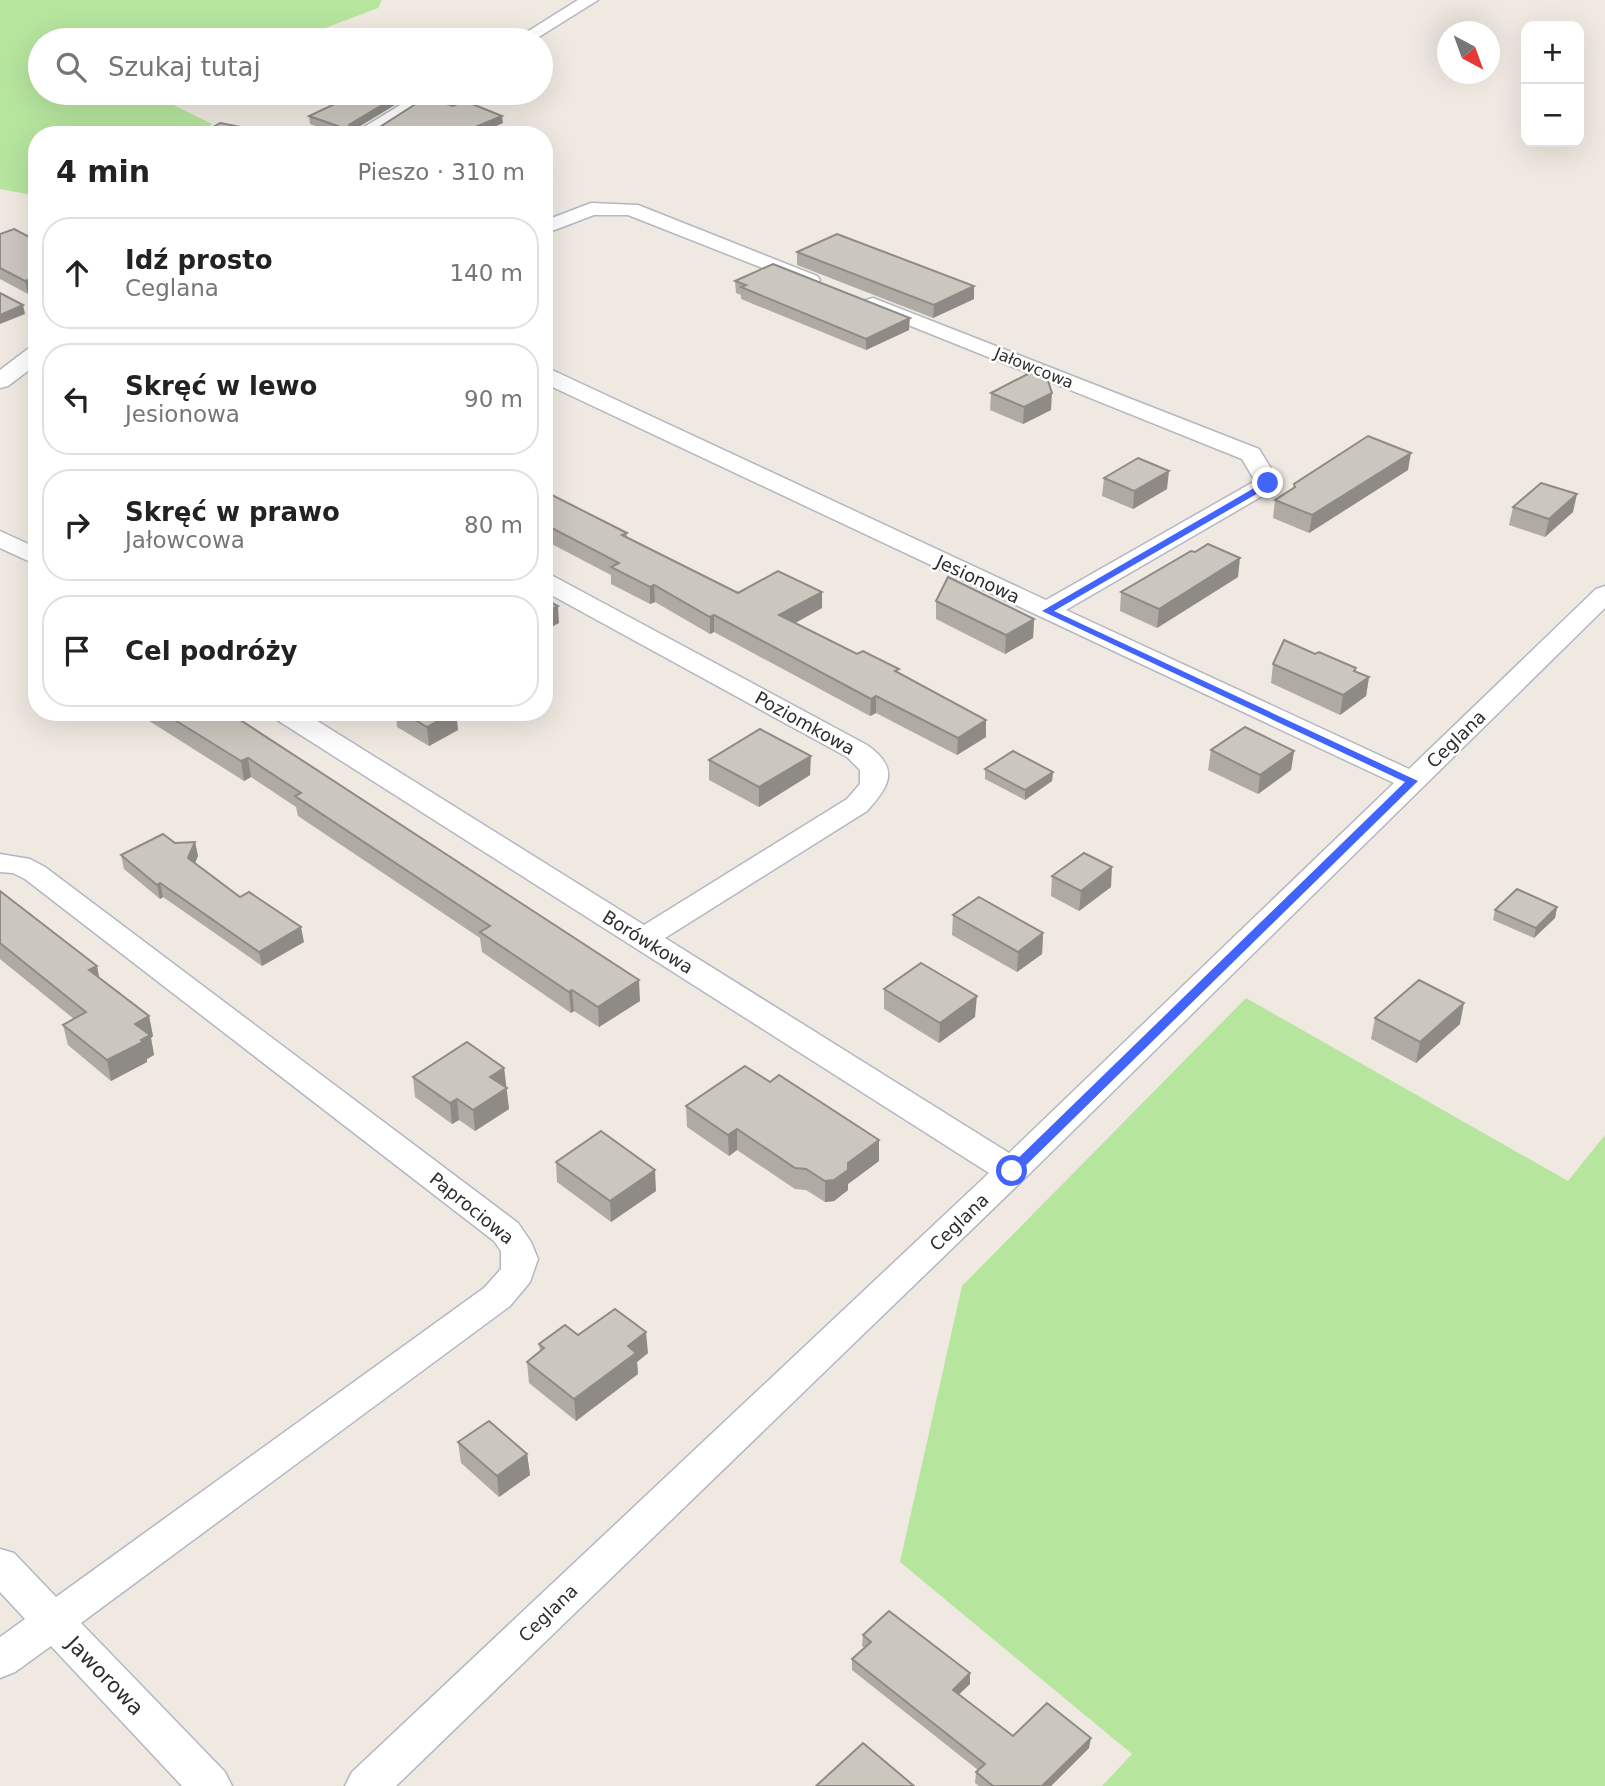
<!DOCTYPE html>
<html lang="pl">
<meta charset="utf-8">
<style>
body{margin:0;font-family:"DejaVu Sans",sans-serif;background:#f2f2f2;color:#222}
.controls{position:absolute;right:21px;top:21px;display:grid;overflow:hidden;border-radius:14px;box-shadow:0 7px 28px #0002}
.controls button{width:63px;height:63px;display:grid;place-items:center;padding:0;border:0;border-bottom:2px solid #e0e0e0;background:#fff;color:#222;font:35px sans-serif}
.compass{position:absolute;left:1437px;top:21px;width:63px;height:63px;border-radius:50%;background:#fff;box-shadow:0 7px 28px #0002;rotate:139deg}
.stop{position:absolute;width:21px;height:21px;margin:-16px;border:5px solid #4264fb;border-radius:50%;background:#fff}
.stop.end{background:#4264fb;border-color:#fff;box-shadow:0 2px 7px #0008}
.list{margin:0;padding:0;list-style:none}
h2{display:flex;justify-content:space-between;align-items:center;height:91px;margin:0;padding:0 28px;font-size:30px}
h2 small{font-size:23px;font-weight:400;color:#767676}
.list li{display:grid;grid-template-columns:46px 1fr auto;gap:21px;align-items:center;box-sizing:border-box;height:112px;margin:0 14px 14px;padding:0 14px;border:2px solid #e0e0e0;border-radius:28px}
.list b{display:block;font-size:26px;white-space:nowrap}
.list p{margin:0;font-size:23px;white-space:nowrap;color:#767676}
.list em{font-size:23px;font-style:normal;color:#767676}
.icon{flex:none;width:38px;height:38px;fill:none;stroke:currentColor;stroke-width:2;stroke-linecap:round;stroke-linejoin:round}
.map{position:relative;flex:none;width:1605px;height:1786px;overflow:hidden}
.search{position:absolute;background:#fff;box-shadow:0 7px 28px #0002;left:28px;top:28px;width:525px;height:77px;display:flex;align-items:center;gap:18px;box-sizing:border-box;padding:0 24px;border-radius:38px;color:#767676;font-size:26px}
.panel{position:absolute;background:#fff;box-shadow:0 7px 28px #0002;left:28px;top:126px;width:525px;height:595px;border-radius:28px}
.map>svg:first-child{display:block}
.green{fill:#b6e59e}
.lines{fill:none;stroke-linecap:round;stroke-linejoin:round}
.minor-casing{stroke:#b4b7c1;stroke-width:3}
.minor{fill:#fff;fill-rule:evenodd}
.wall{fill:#afaba4}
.shaded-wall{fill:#8e8b86}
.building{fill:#cbc7bf;stroke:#8e8b86;stroke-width:2}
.route{fill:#4264fb}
.labels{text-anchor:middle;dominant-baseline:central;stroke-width:5;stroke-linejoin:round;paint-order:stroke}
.far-street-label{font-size:16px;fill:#2e2e2e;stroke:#fff}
.street-label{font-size:18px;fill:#2e2e2e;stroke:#fff}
.near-street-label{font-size:21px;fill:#2e2e2e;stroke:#fff}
</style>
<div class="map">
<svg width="1605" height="1786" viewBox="0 0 1605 1786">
<rect width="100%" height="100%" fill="#efe9e1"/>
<g class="green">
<polygon points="0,0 382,0 378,8 325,28 281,40 40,40 40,93 149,93 212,124 194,135 37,135 37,196 0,189"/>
<polygon points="1246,998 1568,1181 1605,1135 1605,1786 1102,1786 1132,1754 900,1562 962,1286"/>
</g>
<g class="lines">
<g class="minor-casing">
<g id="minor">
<polygon points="578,0 598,0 534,40 514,40"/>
<polygon points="420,93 441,93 374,135 351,135"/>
<polygon points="591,203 638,205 817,276 820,280 817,284 803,284 628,215 594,215 544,234 544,221"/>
<path d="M873 298 1259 449 1280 483 1276 488 1066 610 1409 769 1596 589 1605 586V608L1024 1179 396 1786H345L352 1772 989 1173 274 718 271 712H303L644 925 847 799 860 784V770L847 757 544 591V574L553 576 867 745C901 769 889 786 867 811L665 938 1009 1153 1394 783 544 383V368L552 370 1046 600 1255 481 1242 459 866 308 863 304 866 300Z"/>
<polygon points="37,347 37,364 8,386 0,388 0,370 29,348"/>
<polygon points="0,531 37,548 37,565 0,548"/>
<polygon points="0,854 30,859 45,867 518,1223 531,1242 538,1259 530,1282 510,1306 81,1623 225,1772 232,1786 182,1786 51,1646 15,1672 0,1678 0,1637 25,1619 0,1592 0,1549 14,1553 56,1597 484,1288 501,1269 501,1251 494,1241 25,879 13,873 0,872"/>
</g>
</g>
<use href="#minor" class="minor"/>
</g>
<g class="wall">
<polygon points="403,100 355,129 375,130 503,123 475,135 342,135 310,124 309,116"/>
<polygon points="0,234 37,241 28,294 0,279"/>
<polygon points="797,252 974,299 933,318 797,265"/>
<polygon points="735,281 909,330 866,350 741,299 741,295 736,293"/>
<polygon points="991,393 1051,410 1023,424 990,410"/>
<polygon points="1408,470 1309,533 1273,518 1275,500 1293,489 1294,484"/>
<polygon points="1104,478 1167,489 1133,509 1102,496"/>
<polygon points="544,491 627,533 627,538 738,593 822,592 822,608 795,623 857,654 899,673 986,737 957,755 876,713 870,716 714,632 710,634 655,602 650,604 611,584 611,575 544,540"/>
<polygon points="1513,507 1573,512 1545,537 1509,525"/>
<polygon points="1238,577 1157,628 1120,611 1121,592"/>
<polygon points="936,601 1034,619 1033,638 1005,654 936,619"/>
<polygon points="1315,654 1356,668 1355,671 1369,677 1366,696 1340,715 1271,683 1273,664"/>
<polygon points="135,712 228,712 640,1001 599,1027 574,1011 571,1013 482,952 480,938 298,816 296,807 251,777 244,781"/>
<polygon points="396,712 456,712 458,730 429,746 397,727"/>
<polygon points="1211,750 1294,751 1291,770 1258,794 1208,770"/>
<polygon points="709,760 810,775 759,807 709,780"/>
<polygon points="985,769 1053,772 1052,781 1025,800 985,779"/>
<polygon points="195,842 198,856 195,863 240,897 304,942 262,966 163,897 160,899 124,869 121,855 175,843"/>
<polygon points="1052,876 1111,887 1079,911 1051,896"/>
<polygon points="0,891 99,978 149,1016 153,1036 151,1038 154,1055 147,1059 147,1062 111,1081 68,1045 63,1025 74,1019 0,959"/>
<polygon points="1557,907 1555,918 1534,938 1493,920 1495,910"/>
<polygon points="953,915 1043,933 1042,954 1017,972 952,935"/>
<polygon points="884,989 975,1017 939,1043 884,1009"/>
<polygon points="1375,1018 1460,1024 1416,1063 1371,1039"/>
<polygon points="504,1068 509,1109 475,1131 459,1120 452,1124 415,1097 413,1077"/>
<polygon points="770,1082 879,1140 879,1161 848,1184 848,1190 834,1201 825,1202 806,1190 795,1189 737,1150 729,1156 687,1127 686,1106"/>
<polygon points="556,1162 656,1191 611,1222 557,1182"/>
<polygon points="578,1335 648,1353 637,1362 638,1374 576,1421 529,1383 527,1362 540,1351 539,1344"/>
<polygon points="458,1442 527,1454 530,1475 499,1497 461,1463"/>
<polygon points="863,1635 970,1673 970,1684 959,1694 1013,1736 1089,1748 1051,1786 979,1786 975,1783 976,1772 978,1770 852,1670 852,1659 865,1648 862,1646"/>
</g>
<g class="shaded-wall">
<polygon points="402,93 403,100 352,131 348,130 349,125"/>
<polygon points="502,116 503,123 475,135 456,135"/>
<polygon points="37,277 37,290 28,294 25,281"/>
<polygon points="974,286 974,299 933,318 934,305"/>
<polygon points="23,305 25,314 0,324 0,315"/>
<polygon points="910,318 909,330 866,350 866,339"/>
<polygon points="1052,393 1051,410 1023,424 1024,407"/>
<polygon points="1411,453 1408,470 1309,533 1312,515"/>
<polygon points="1169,471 1167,489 1133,509 1134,491"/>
<polygon points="1577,494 1573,512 1545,537 1549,519"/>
<polygon points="1240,558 1238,577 1157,628 1159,609"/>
<polygon points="654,585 655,602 650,604 650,587"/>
<polygon points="822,592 822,608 779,632 779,615"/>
<polygon points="558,606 559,623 544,631 544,613"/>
<polygon points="714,615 714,632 710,634 710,617"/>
<polygon points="1034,619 1033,638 1005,654 1006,635"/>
<polygon points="1369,677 1366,696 1340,715 1343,695"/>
<polygon points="876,696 876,713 870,716 871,699"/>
<polygon points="453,712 456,712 458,730 429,746 427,727"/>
<polygon points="986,720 986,737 957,755 958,738"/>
<polygon points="1294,751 1291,770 1258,794 1260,775"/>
<polygon points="811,756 810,775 759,807 759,787"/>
<polygon points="248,758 251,777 244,781 241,761"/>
<polygon points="1053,772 1052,781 1025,800 1025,790"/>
<polygon points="195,842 198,856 191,872 188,858"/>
<polygon points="1112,867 1111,887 1079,911 1081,891"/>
<polygon points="160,883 163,897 160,899 157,885"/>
<polygon points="1557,907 1555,918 1534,938 1536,928"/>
<polygon points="301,927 304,942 262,966 259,952"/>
<polygon points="1043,933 1042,954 1017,972 1018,952"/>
<polygon points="97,966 101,986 89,970"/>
<polygon points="639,980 640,1001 599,1027 598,1007"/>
<polygon points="572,990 574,1011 571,1013 569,992"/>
<polygon points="977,996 975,1017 939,1043 940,1023"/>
<polygon points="1464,1003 1460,1024 1416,1063 1420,1042"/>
<polygon points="149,1016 153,1036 151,1038 154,1055 147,1059 147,1062 111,1081 107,1060 135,1024"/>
<polygon points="504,1068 509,1109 475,1131 473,1110 490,1077"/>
<polygon points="457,1099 459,1120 452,1124 450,1103"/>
<polygon points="737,1129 737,1150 729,1156 728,1135"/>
<polygon points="879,1140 879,1161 848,1184 848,1190 834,1201 825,1202 825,1181"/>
<polygon points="655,1170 656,1191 611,1222 610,1201"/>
<polygon points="646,1332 648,1353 637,1362 638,1374 576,1421 574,1399 628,1346"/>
<polygon points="527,1454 530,1475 499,1497 497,1476"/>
<polygon points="970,1673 970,1684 952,1701 953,1690"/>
<polygon points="1091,1738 1089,1748 1051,1786 1042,1786"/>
</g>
<g class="building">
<polygon points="358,93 402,93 349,125 348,129 375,130 425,98 453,106 465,101 502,116 456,135 363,135 309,116"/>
<polygon points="220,123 282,135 200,135"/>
<polygon points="14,229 37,241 37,277 25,281 0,268 0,234"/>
<polygon points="837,234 974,286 934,305 797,252"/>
<polygon points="773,264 910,318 866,339 741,287 746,285 735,281"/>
<polygon points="0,293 23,305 0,315"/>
<polygon points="1043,366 1052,393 1024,407 991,393"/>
<polygon points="1368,436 1411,453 1312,515 1275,500 1295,487 1294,484"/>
<polygon points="1138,458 1169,471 1134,491 1104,478"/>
<polygon points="1541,483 1577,494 1549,519 1513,507"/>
<polygon points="544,491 627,533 622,535 738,593 778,571 822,592 779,615 857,654 863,651 899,669 895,671 986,720 958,738 876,696 871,699 714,615 710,617 654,585 650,587 611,567 619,563 544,524"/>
<polygon points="1208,544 1240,558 1159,609 1121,592 1191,551 1195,552"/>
<polygon points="948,577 1034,619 1006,635 936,601"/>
<polygon points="544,599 558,606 544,613"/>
<polygon points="1284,640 1315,654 1319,652 1356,668 1354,671 1369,677 1343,695 1273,664"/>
<polygon points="162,712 228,712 639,980 598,1007 572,990 569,992 480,932 490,926 295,796 301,793 248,758 241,761"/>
<polygon points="402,712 453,712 427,727"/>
<polygon points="1245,727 1294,751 1260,775 1211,750"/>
<polygon points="760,729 811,756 759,787 709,760"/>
<polygon points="1013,751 1053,772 1025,790 985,769"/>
<polygon points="163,834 175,843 195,842 188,858 240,897 249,892 301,927 259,952 160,883 157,885 121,855"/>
<polygon points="1084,853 1112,867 1081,891 1052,876"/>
<polygon points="1517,889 1557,907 1536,928 1495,910"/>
<polygon points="0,891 97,966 89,970 149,1016 135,1024 150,1035 141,1040 143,1042 107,1060 63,1025 86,1012 0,943"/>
<polygon points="979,897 1043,933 1018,952 953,915"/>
<polygon points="921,963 977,996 940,1023 884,989"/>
<polygon points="1419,980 1464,1003 1420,1042 1375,1018"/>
<polygon points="467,1042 504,1068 490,1077 507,1088 473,1110 457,1099 450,1103 413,1077"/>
<polygon points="745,1066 770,1082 779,1075 879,1140 848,1163 848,1170 834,1180 825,1181 806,1169 795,1168 737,1129 728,1135 686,1106"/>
<polygon points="601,1131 655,1170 610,1201 556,1162"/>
<polygon points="615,1309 646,1332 628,1346 636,1353 574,1399 527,1362 544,1348 539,1344 565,1325 578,1335"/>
<polygon points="489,1421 527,1454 497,1476 458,1442"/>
<polygon points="889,1611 970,1673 953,1690 1013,1736 1047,1703 1091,1738 1042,1786 993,1786 976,1772 985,1764 852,1659 871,1642 863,1635"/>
<polygon points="863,1743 914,1786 816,1786"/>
</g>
<polygon class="route" points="1268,480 1273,483 1272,485 1054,611 1418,781 1017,1174 1008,1174 1008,1168 1405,782 1042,611"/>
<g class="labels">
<g class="far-street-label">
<text transform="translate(1034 368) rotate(22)">Jałowcowa</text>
</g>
<g class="street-label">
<text transform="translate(978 579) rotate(25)">Jesionowa</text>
<text transform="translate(805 723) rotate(29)">Poziomkowa</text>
<text transform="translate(1456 739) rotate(-44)">Ceglana</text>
<text transform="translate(648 942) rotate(32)">Borówkowa</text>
<text transform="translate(472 1208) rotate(39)">Paprociowa</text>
<text transform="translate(959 1222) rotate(-44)">Ceglana</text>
<text transform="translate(548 1613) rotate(-44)">Ceglana</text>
</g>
<g class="near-street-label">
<text transform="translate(105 1676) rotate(46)">Jaworowa</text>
</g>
</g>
</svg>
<div class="controls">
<button>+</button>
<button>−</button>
</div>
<svg class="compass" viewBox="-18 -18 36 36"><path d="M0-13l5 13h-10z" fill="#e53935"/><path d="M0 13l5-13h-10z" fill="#767676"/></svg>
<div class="stop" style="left:1012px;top:1171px"></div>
<div class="stop end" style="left:1268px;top:483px"></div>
<div class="search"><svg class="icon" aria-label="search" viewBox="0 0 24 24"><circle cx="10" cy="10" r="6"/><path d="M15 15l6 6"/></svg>Szukaj tutaj</div>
<section class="panel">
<h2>4 min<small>Pieszo · 310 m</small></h2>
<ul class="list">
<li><svg class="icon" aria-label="ahead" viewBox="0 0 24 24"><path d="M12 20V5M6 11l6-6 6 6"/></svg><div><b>Idź prosto</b><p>Ceglana</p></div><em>140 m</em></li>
<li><svg class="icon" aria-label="left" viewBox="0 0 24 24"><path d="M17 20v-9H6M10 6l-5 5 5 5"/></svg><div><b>Skręć w lewo</b><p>Jesionowa</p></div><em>90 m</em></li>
<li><svg class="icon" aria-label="right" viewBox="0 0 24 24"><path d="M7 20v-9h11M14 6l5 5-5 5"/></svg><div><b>Skręć w prawo</b><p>Jałowcowa</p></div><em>80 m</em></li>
<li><svg class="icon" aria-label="arrive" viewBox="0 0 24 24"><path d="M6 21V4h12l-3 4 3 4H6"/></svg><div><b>Cel podróży</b></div></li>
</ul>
</section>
</div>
